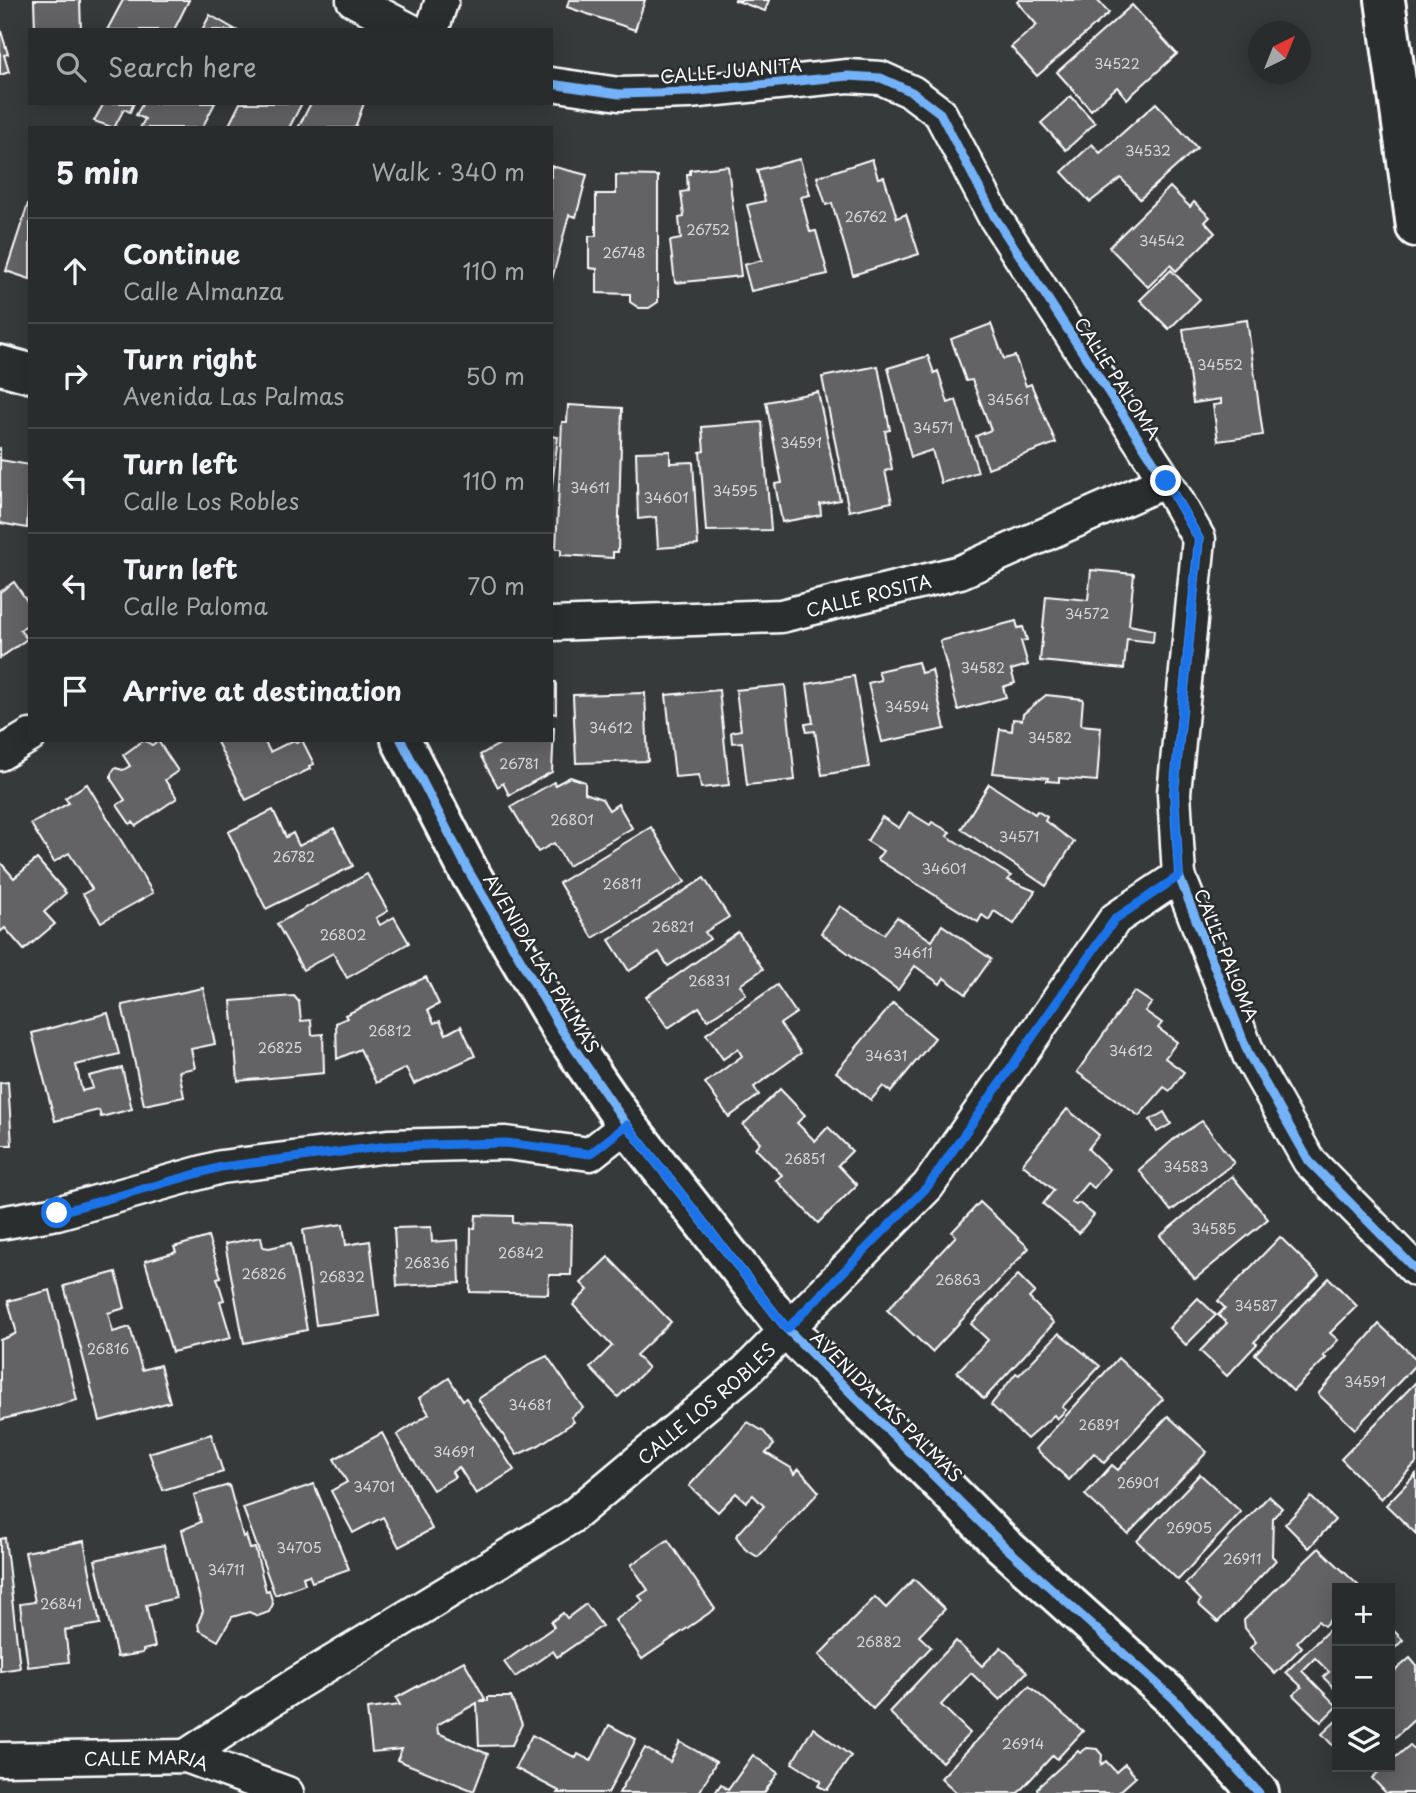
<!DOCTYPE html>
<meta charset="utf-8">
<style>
body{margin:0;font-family:"Playpen Sans",sans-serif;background:#313434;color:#f1f3f6}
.controls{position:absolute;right:21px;bottom:21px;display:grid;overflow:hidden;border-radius:0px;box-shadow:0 4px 18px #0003}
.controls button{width:63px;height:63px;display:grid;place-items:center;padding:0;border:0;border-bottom:2px solid #454848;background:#292c2c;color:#f1f3f6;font:35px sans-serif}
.compass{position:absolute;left:1248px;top:21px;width:63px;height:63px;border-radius:50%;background:#292c2c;box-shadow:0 4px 18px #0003;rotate:43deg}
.stop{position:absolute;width:21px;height:21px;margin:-16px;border:5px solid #1a73e8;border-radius:50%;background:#fff}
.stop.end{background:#1a73e8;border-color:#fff;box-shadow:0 2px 7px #0008}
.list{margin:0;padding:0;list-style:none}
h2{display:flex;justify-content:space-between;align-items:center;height:91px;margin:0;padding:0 28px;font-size:30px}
h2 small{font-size:23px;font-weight:400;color:#a5a7a9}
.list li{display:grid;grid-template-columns:46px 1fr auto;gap:21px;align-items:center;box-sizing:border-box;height:105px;padding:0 28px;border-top:2px solid #454848}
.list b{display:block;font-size:26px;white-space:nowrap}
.list p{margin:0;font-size:23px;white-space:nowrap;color:#a5a7a9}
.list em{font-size:23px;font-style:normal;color:#a5a7a9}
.icon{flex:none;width:38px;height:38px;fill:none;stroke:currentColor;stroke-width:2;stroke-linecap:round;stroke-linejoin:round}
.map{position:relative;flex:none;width:1416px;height:1793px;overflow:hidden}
.search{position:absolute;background:#292c2c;box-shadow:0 4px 18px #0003;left:28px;top:28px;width:525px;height:77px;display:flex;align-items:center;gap:18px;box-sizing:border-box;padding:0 24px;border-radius:0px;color:#a5a7a9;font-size:26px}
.panel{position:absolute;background:#292c2c;box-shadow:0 4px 18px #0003;left:28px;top:126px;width:525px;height:616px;border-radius:0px}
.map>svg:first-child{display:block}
.building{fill:#636465;stroke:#fff;stroke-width:2}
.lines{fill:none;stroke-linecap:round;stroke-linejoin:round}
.street-casing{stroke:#fff;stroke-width:37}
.secondary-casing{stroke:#fff;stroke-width:44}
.highway-casing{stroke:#fff;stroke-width:44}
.street{stroke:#2a2d2e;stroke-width:32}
.secondary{stroke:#2a2d2e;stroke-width:38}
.highway{stroke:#2a2d2e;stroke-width:38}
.cycleway-casing{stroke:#2a2d2e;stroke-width:13}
.cycleway{stroke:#73b2f8;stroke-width:9}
.route{stroke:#1a73e8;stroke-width:9}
.labels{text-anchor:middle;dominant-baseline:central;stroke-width:5;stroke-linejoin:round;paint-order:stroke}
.number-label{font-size:14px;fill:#d8d8d8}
.street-label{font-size:18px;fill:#fff;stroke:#2a2d2e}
</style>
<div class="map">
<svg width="1416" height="1793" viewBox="0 0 1416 1793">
<rect width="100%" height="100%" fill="#373a3b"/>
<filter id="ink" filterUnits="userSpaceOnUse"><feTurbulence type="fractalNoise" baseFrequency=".0143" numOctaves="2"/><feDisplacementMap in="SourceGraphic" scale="14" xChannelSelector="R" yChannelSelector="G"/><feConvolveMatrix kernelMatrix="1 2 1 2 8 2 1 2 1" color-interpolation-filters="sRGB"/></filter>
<g filter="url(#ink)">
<g class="building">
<polygon points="34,0 80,0 81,30 35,30"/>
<polygon points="123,0 189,0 174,30 107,30"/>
<polygon points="569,0 645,0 635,30 567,7"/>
<polygon points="734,0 769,0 765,11"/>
<polygon points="1019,0 1097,0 1109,13 1037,76 1011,47 1037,25 1017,2"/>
<polygon points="1132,5 1177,54 1127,99 1117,87 1091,110 1057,72"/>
<polygon points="210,15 236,30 202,30"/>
<polygon points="0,28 8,54 4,55 9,72 0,75"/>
<polygon points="1071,96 1095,123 1066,150 1041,123"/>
<polygon points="104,103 134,103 130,112 124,109 114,128 94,121"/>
<polygon points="143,103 215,103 202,128 140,128 145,119 136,115"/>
<polygon points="240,103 302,103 289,128 235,128 229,125"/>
<polygon points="311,103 364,103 355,128 298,128"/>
<polygon points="1156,103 1197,148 1140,199 1121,178 1090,202 1062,172 1092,144 1100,153"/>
<polygon points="800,159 810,195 801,197 810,232 816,231 828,274 751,291 744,265 762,260 747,205 765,201 757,170"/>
<polygon points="872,159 878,178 884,177 897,218 906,214 919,254 853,275 832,203 826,205 817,177"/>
<polygon points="551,166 587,175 576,217 569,215 551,283"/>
<polygon points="728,166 741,276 675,283 670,241 681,239 679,218 684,217 681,192 688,191 687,174 690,174 690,170"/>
<polygon points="616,175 658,176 658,302 649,308 639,308 630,302 630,294 597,293 597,269 589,268 589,236 596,236 596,194 616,194"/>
<polygon points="1170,187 1190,207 1194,202 1210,217 1205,222 1215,233 1176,271 1170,265 1148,287 1109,247"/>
<polygon points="28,204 30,205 30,279 6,271"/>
<polygon points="1171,270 1200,299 1169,329 1140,300"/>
<polygon points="1247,320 1263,435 1218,441 1213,405 1221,404 1221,399 1193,403 1183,329"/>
<polygon points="991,324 1004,359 1015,356 1026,386 1031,384 1056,443 988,468 976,436 991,430 972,380 966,381 951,339"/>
<polygon points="928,356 934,373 938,371 948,403 956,400 978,472 941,483 932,450 911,457 888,368"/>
<polygon points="878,366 890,430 885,431 892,469 885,471 892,502 849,511 822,377"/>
<polygon points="818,392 840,500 820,504 821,515 782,522 775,484 782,483 766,402"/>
<polygon points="568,405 622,408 618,552 613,552 613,558 561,555 561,549 556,549 562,422 567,422"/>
<polygon points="762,422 771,530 706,531 700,452 704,451 702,427"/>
<polygon points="551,436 558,437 551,494"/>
<polygon points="0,447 0,460 30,465 27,528 0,523"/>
<polygon points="670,451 670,463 693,462 698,545 658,548 656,517 638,519 636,452"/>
<polygon points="1091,570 1134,574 1129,625 1154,630 1153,642 1127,639 1124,669 1040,661 1046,596 1088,600"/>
<polygon points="14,582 30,605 30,623 20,630 27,639 0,658 0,592"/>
<polygon points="1016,621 1018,628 1023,627 1027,640 1021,641 1028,665 1011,670 1015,683 1003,687 1006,697 958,710 940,641"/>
<polygon points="918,662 921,673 932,670 945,729 882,742 868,683 881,680 878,671"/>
<polygon points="854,676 869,767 822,775 815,731 807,732 805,724 813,723 807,684"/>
<polygon points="551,682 556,682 556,714 551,713"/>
<polygon points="785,685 795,780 747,785 742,742 732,743 731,732 741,730 736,690"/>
<polygon points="719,690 729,785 701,788 699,775 675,777 666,695"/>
<polygon points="645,693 648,761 576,763 573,695"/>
<polygon points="1046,695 1083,699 1081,725 1101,727 1097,781 1059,778 1059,782 1047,781 1048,778 993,773 1000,729 1012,731 1013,719 1022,720 1023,714"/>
<polygon points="551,728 554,728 552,772 509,795 503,783 498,787 480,755 507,740 551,740"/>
<polygon points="144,740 152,745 158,741 178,771 165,780 177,798 136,826 133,822 130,824 117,805 125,800 111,779 111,774 115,768 123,770 130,766 123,755"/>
<polygon points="216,740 264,740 270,752 294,740 297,743 302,740 314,764 309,766 310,769 246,800"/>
<polygon points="570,777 585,782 585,793 602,799 609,810 618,804 632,828 568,866 554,843 538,852 511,807 554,782 555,785"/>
<polygon points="87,784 153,893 101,922 83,894 92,889 69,853 54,862 31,824 69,803 65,798"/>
<polygon points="989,784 1035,814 1037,811 1047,817 1045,821 1074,842 1046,886 961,829"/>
<polygon points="273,810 286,837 293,833 299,846 334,828 353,866 266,909 228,832"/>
<polygon points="909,812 930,825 932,822 950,832 947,836 1011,876 1008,880 1035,891 1014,924 994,911 989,920 982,915 978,922 877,859 883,851 867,841 882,817 899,828"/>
<polygon points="651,827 685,882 593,938 559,883"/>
<polygon points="37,859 66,893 44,912 55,924 24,950 5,928 0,932 0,862 14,878"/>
<polygon points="367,874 388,911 376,918 380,925 394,917 409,943 347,978 333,953 303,970 277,924"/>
<polygon points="704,878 729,917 705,932 710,939 668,966 659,952 629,971 609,940"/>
<polygon points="840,906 884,934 897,917 932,941 942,925 991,959 966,994 944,978 940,984 915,966 898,990 821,933"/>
<polygon points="738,932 763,969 740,985 746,994 708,1020 699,1007 668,1028 646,997"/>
<polygon points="426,977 439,1004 428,1010 434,1023 440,1021 446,1034 461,1026 475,1056 414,1084 406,1068 376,1083 360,1049 337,1059 336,1023 347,1018 345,1015"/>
<polygon points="777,985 796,1013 780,1024 801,1053 754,1087 759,1095 729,1117 705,1083 742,1056 738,1049 723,1059 706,1034"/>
<polygon points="203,988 215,1044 191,1049 195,1068 179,1071 184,1097 144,1105 122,1005"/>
<polygon points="1134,991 1152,1003 1145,1011 1162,1023 1158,1028 1177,1042 1165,1058 1184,1072 1170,1091 1164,1087 1139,1116 1077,1072"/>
<polygon points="294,996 299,1002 301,1021 311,1020 312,1035 323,1034 324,1073 238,1081 231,1001"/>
<polygon points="893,1003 935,1038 891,1092 883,1086 871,1100 836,1072"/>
<polygon points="108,1013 119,1054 76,1065 82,1091 93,1088 89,1076 122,1068 132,1109 101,1117 99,1110 55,1121 32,1033"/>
<polygon points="8,1082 12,1145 0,1145 0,1083"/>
<polygon points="780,1089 805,1115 797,1123 815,1141 828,1127 852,1151 838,1165 857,1185 818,1223 776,1180 782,1175 755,1148 760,1142 743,1125"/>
<polygon points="1067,1109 1099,1135 1088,1149 1109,1169 1094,1188 1087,1183 1071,1202 1076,1205 1079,1203 1094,1215 1079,1233 1043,1204 1054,1190 1022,1164"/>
<polygon points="1164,1112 1171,1124 1157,1132 1150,1120"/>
<polygon points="1202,1121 1234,1163 1171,1211 1139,1170 1174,1139"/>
<polygon points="1232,1176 1268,1219 1195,1279 1160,1236"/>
<polygon points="980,1202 1029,1248 932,1352 887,1310 956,1236 952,1232"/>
<polygon points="476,1215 513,1216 513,1223 572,1225 571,1275 549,1275 548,1294 470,1292 471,1228 475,1228"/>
<polygon points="343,1224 346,1245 370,1241 379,1316 316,1325 303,1230"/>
<polygon points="431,1227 432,1242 458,1240 460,1283 397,1286 394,1228"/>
<polygon points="208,1237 221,1277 217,1278 224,1300 220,1301 231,1338 172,1352 145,1261 176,1252 174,1247"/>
<polygon points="261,1237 263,1247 269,1248 291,1243 307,1330 244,1343 225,1244"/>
<polygon points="1280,1237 1319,1275 1254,1342 1257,1344 1227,1376 1200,1351 1227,1323 1218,1315 1225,1308 1218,1301"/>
<polygon points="608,1257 671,1322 636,1355 648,1368 618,1397 590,1368 612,1346 573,1305 588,1290 581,1283"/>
<polygon points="116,1272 125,1308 108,1313 113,1332 130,1327 142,1370 160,1365 170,1402 100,1421 64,1286"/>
<polygon points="1018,1275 1035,1292 1029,1298 1054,1323 984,1399 957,1372 988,1340 971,1324"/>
<polygon points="1329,1278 1357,1306 1330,1333 1338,1340 1323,1356 1326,1358 1293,1391 1255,1354"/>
<polygon points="50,1290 77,1400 0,1420 0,1340 15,1334 16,1330 8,1301"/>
<polygon points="1198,1298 1216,1315 1186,1345 1169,1328"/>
<polygon points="1379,1324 1416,1359 1416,1364 1355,1429 1318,1394"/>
<polygon points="1059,1333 1100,1366 1062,1407 1066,1410 1057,1419 1054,1415 1027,1439 991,1405 1016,1373 1019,1375"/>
<polygon points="547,1356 583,1408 571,1417 574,1422 539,1445 517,1455 478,1399 532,1363"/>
<polygon points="1118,1358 1163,1399 1104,1463 1094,1453 1069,1480 1036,1449"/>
<polygon points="449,1378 463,1400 466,1398 514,1470 476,1494 459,1467 452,1472 455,1477 433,1490 397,1435 429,1414 419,1398"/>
<polygon points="1416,1382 1416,1463 1381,1499 1341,1459"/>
<polygon points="1168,1416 1207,1452 1128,1534 1085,1495 1112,1465 1118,1470"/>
<polygon points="748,1422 764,1432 774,1445 766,1453 791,1468 794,1474 799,1469 819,1492 758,1557 745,1549 736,1536 764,1506 753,1495 746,1502 736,1493 718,1512 689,1486"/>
<polygon points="382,1433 432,1529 399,1547 383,1517 353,1533 331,1491 347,1482 334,1459"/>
<polygon points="211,1434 223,1472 163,1490 149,1453"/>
<polygon points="1200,1474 1241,1512 1178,1580 1137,1541"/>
<polygon points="1416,1474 1416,1534 1386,1505"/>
<polygon points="314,1484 349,1569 312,1582 309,1575 303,1577 305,1584 275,1595 243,1508"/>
<polygon points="229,1485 243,1537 246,1535 250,1549 255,1548 266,1591 269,1590 273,1604 269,1612 258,1616 249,1612 232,1617 218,1641 199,1630 198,1623 203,1611 182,1530 201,1522 194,1495"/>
<polygon points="1269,1496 1282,1508 1273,1518 1272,1556 1276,1560 1218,1622 1198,1604 1201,1600 1185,1584"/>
<polygon points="1311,1497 1335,1520 1309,1548 1285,1524"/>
<polygon points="5,1538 20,1668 0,1671 0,1539"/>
<polygon points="668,1540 715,1609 642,1659 615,1620 643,1601 639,1596 648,1590 631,1565"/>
<polygon points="84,1541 100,1624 65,1630 69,1662 28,1667 20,1604 35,1602 25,1552"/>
<polygon points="164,1545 176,1598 146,1605 155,1647 143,1650 143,1653 117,1657 95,1560"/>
<polygon points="1319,1548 1361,1588 1337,1588 1337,1613 1324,1626 1318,1621 1297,1642 1302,1647 1275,1674 1250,1648 1256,1642 1245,1628 1244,1620"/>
<polygon points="914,1579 945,1609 919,1636 931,1647 873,1709 819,1655 875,1597 886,1608"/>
<polygon points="586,1604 602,1626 557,1657 553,1651 515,1677 504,1662 554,1627 551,1622 563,1613 567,1618"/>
<polygon points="1337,1622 1337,1691 1323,1677 1329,1672 1315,1658 1302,1671 1337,1706 1321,1722 1293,1695 1302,1687 1286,1672"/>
<polygon points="1390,1627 1403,1640 1390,1653"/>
<polygon points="956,1641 982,1666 1001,1647 1027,1672 1000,1700 971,1673 941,1705 970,1733 942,1762 889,1712"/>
<polygon points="1410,1658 1416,1665 1416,1718 1390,1742 1390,1675"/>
<polygon points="464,1661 485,1699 480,1701 488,1701 488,1697 511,1697 522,1724 512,1745 479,1746 477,1703 437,1725 438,1733 488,1754 474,1791 397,1760 402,1749 372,1752 367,1709 400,1705 396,1698"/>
<polygon points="1029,1686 1083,1731 1057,1759 1053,1755 1018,1793 957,1793 941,1778"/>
<polygon points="1337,1720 1337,1750 1322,1734"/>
<polygon points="609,1725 636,1739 608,1793 558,1793 559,1791 515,1768 532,1735 576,1758 578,1754 591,1761"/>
<polygon points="813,1728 851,1756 827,1790 818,1786 821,1781 792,1763"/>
<polygon points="680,1742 716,1762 699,1793 619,1793 645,1748 670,1762"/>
<polygon points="1410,1745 1414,1749 1416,1747 1416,1793 1386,1793 1372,1778 1384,1767 1390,1767 1390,1762"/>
<polygon points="1087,1748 1097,1749 1102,1755 1101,1765 1106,1761 1116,1772 1125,1764 1136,1777 1118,1793 1038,1793 1037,1788 1078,1751 1080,1753"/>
<polygon points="753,1755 778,1773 764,1793 715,1793 721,1784 728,1790"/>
</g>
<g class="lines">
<g class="street-casing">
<g id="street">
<polyline points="353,0 410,30"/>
<polyline points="432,30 442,0"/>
<polyline points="551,84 619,94 689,92 848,76 881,78 912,92 940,113 994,216 1166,481 1199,539 1174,793 1179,876 1249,1055 1309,1161 1416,1270"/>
<path id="s1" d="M551 624 781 616 960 572 1166 481"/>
<polyline points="0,754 30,736"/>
<polyline points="0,1223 57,1213 221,1167 388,1146 506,1143 590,1154 627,1125"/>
<path id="s2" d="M186 1756 296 1684 570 1518 746 1371 928 1186 1115 919 1179 876"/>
<path id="s3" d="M0 1759 186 1756 287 1793"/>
</g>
</g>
<g class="secondary-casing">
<g id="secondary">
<polyline points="0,365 30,373"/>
<polyline points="401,740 468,870 561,1029 627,1125 787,1329 1003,1545 1173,1698 1259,1793"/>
</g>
</g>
<g class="highway-casing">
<polyline id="highway" points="1385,0 1416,227"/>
</g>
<use href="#street" class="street"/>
<use href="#secondary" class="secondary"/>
<use href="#highway" class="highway"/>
<g class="cycleway-casing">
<g id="cycleway">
<polyline points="551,84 619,94 689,92 848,76 881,78 912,92 940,113 994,216 1166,481 1199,539 1174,793 1179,876 1249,1055 1309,1161 1416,1270"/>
<polyline points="401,740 468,870 561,1029 627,1125 787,1329 1003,1545 1173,1698 1259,1793"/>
</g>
</g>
<use href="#cycleway" class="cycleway"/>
</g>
</g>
<g class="lines" filter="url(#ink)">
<polyline class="route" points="57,1213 221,1167 388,1146 506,1143 590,1154 627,1125 787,1329 928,1186 1115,919 1179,876 1174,793 1199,539 1166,481"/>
</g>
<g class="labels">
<g class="number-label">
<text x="1117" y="63">34522</text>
<text x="1148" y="150">34532</text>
<text x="866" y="216">26762</text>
<text x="708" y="229">26752</text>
<text x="1162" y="240">34542</text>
<text x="624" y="252">26748</text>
<text x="1220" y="364">34552</text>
<text x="1008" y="399">34561</text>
<text x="933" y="427">34571</text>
<text x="801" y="442">34591</text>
<text x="590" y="487">34611</text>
<text x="735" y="490">34595</text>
<text x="666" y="497">34601</text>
<text x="1087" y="613">34572</text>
<text x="983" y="667">34582</text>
<text x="907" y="706">34594</text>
<text x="611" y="727">34612</text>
<text x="1050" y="737">34582</text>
<text x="519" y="763">26781</text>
<text x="572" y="819">26801</text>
<text x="1019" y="836">34571</text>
<text x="294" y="856">26782</text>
<text x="944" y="868">34601</text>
<text x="622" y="883">26811</text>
<text x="673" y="926">26821</text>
<text x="343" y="934">26802</text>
<text x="913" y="952">34611</text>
<text x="709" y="980">26831</text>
<text x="390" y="1030">26812</text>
<text x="280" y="1047">26825</text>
<text x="1131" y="1050">34612</text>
<text x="886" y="1055">34631</text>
<text x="805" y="1158">26851</text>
<text x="1186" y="1166">34583</text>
<text x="1214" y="1228">34585</text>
<text x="521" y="1252">26842</text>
<text x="427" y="1262">26836</text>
<text x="264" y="1273">26826</text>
<text x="342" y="1276">26832</text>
<text x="958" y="1279">26863</text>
<text x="1256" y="1305">34587</text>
<text x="108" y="1348">26816</text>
<text x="1365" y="1381">34591</text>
<text x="530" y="1404">34681</text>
<text x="1099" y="1424">26891</text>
<text x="454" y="1451">34691</text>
<text x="1138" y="1482">26901</text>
<text x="374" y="1486">34701</text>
<text x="1189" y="1527">26905</text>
<text x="299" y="1547">34705</text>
<text x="1242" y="1558">26911</text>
<text x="226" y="1569">34711</text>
<text x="61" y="1603">26841</text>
<text x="879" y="1641">26882</text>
<text x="1023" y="1743">26914</text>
</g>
<g class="street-label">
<text transform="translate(731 70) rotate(-5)">CALLE JUANITA</text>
<text transform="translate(1118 378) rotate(57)">CALLE PALOMA</text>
<text stroke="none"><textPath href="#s1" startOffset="320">CALLE ROSITA</textPath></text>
<text transform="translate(1227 955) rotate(68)">CALLE PALOMA</text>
<text transform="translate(542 963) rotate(59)">AVENIDA LAS PALMAS</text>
<text stroke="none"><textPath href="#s2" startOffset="630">CALLE LOS ROBLES</textPath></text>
<text transform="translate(887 1406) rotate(45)">AVENIDA LAS PALMAS</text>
<text stroke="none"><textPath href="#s3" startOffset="147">CALLE MARIA</textPath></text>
</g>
</g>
</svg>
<div class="controls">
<button>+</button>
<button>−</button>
<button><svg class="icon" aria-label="layers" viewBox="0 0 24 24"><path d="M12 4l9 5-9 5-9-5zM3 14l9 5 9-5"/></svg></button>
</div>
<svg class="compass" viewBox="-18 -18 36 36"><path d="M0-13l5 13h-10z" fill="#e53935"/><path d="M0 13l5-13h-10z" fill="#a5a7a9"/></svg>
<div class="stop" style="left:57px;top:1213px"></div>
<div class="stop end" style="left:1166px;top:481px"></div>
<div class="search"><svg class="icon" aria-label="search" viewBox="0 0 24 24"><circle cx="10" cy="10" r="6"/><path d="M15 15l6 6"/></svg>Search here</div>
<section class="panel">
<h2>5 min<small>Walk · 340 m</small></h2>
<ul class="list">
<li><svg class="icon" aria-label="ahead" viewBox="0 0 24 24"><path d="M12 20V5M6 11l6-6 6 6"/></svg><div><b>Continue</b><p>Calle Almanza</p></div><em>110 m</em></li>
<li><svg class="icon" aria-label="right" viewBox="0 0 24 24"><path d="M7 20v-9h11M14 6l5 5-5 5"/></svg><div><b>Turn right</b><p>Avenida Las Palmas</p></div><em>50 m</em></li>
<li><svg class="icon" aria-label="left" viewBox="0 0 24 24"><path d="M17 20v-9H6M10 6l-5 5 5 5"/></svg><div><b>Turn left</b><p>Calle Los Robles</p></div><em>110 m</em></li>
<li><svg class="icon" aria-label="left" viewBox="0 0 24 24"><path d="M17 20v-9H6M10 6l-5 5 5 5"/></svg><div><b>Turn left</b><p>Calle Paloma</p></div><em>70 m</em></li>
<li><svg class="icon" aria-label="arrive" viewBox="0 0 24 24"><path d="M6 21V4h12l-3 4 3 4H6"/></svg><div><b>Arrive at destination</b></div></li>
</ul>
</section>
</div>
